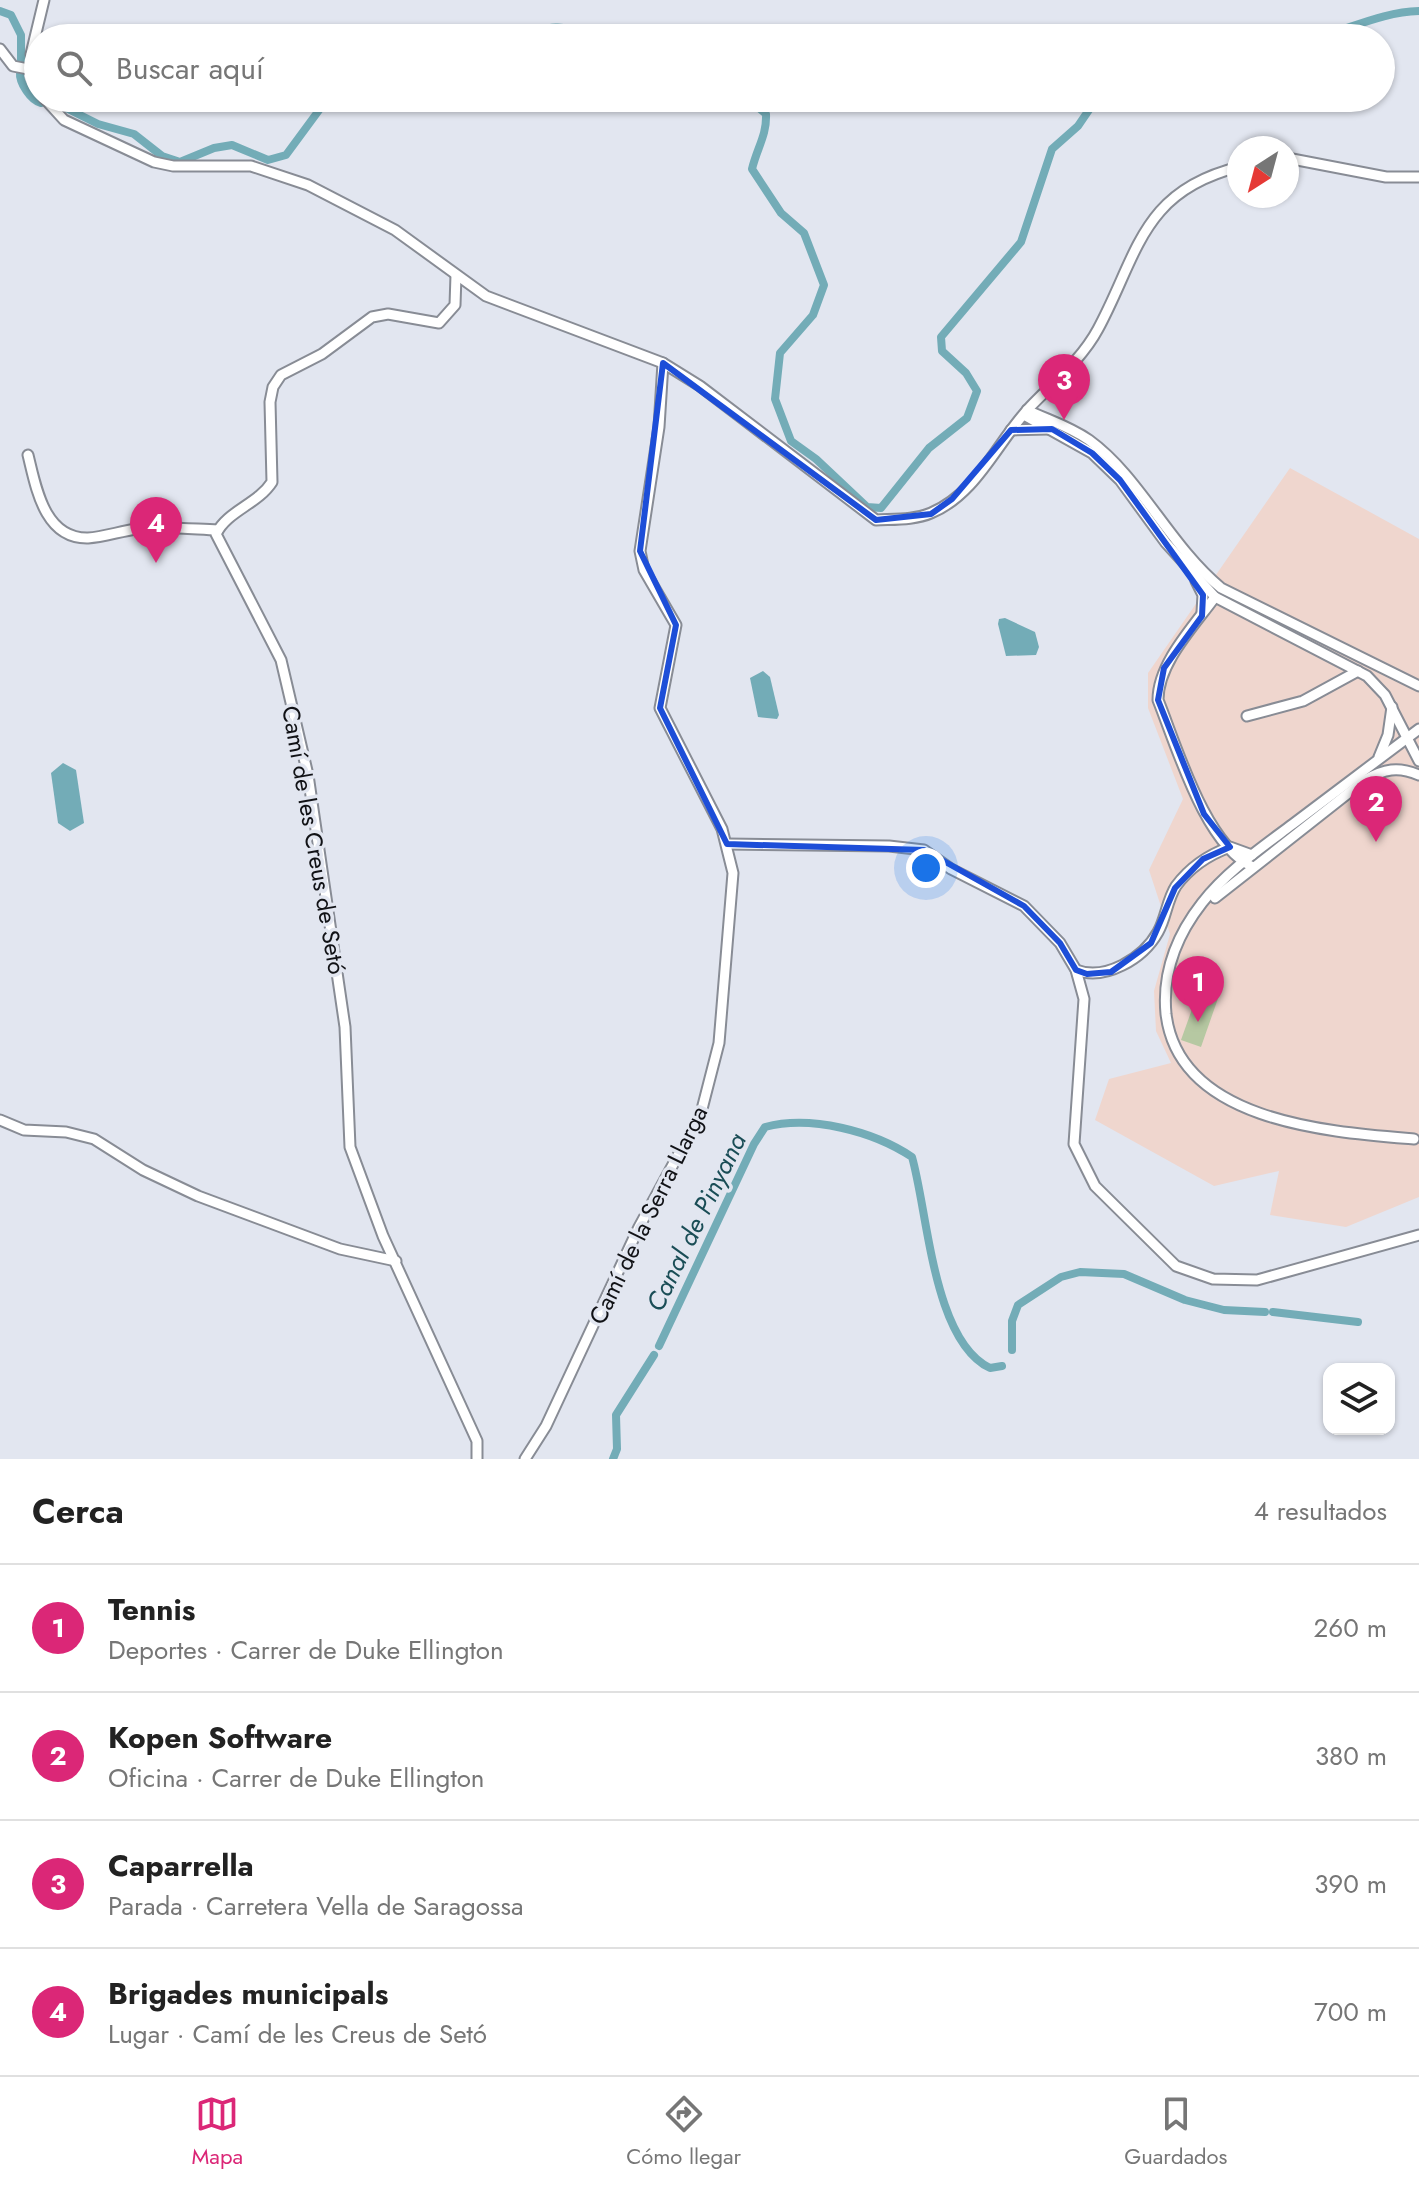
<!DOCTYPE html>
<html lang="es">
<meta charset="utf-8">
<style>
body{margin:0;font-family:Jost,sans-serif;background:#f2f2f2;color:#222}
.controls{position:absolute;right:24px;bottom:24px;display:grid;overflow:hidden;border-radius:16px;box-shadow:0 2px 6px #0004}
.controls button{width:72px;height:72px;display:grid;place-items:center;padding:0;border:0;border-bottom:2px solid #e0e0e0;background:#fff;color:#222;font:40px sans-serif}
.compass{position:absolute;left:1227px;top:136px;width:72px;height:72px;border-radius:50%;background:#fff;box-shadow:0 2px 6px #0004;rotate:216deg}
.you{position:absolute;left:926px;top:868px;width:28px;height:28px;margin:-20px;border:6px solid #fff;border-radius:50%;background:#1a73e8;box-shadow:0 0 0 12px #1a73e833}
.badge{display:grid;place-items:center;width:52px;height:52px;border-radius:50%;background:#db2777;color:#fff;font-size:26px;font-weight:700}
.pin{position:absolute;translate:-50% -66px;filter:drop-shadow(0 2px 4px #0008)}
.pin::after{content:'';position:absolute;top:42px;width:28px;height:24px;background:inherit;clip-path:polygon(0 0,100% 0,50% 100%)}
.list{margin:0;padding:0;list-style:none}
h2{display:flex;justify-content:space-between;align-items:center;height:104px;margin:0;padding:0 32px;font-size:34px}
h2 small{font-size:26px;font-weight:400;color:#767676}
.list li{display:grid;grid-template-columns:52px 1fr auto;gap:24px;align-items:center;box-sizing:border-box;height:128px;padding:0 32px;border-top:2px solid #e0e0e0}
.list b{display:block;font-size:30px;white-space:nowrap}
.list p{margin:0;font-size:26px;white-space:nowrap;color:#767676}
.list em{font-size:26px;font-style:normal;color:#767676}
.icon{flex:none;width:44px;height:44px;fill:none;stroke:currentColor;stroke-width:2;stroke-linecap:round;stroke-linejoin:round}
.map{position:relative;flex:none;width:1419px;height:1459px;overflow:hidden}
.search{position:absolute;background:#fff;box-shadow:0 2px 6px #0004;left:24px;right:24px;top:24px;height:88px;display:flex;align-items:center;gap:20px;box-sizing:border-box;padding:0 28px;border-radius:44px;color:#767676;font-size:30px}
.sheet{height:616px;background:#fff}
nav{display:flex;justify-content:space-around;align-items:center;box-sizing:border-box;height:112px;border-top:2px solid #e0e0e0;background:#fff;font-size:22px;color:#767676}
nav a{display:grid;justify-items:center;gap:4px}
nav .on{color:#db2777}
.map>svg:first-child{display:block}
.education{fill:#efd6ce}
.green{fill:#b6c8a2}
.water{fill:#73acb7}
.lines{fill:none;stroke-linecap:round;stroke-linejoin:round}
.canal{stroke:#73acb7;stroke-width:8}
.minor-casing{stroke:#888c95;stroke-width:13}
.minor{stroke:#fff;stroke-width:9}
.marked{fill:none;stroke:#1d4ed8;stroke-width:6;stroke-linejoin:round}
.labels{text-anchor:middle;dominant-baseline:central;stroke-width:7;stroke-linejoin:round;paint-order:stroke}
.street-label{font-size:24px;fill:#111216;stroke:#e2e6f0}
.water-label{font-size:26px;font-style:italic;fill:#1a4d56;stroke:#e2e6f0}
</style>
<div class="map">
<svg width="1419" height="1459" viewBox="0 0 1419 1459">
<rect width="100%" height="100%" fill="#e2e6f0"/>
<polygon class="education" points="1290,468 1419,539 1419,1197 1346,1227 1270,1215 1279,1171 1214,1186 1095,1120 1109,1079 1171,1063 1156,1031 1154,991 1170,934 1149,870 1183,799 1148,708 1148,673"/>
<polygon class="green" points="1182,973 1222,987 1201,1047 1181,1040 1196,998 1176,991"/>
<g class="water">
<polygon points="1005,618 1035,632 1039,647 1036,655 1006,656 998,624 999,619"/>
<polygon points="763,671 770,677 779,715 777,719 758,717 750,678"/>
<polygon points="63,763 76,770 84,823 70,831 58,823 51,773"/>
</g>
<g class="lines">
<g class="canal">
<polyline points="0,11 11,15 21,35 21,66"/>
<path d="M345 38C365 20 392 30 414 38"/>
<path d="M515 38C550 26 562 22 596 38"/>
<path d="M1314 38C1350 29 1382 12 1419 11"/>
<path d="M20 72C19 83 31 101 41 103"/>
<path d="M747 98 766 114C767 135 757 148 752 169L781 213 804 233 824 285 813 315 780 353 775 399 791 441 816 459 867 507 881 508 929 448 967 418 977 391 966 373 942 351 941 337 1021 242 1052 149 1078 126 1093 104 1107 98"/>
<polyline points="56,103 98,124 134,134 162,156 180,162 214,148 232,145 268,160 286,155 328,98"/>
<polyline points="1273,1312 1358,1322"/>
<path d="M659 1346 754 1144 765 1127C811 1115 873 1131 912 1157 928 1213 933 1341 990 1368L1002 1366"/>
<polyline points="1012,1350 1012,1321 1018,1305 1061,1277 1080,1272 1124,1274 1185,1300 1224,1310 1265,1312"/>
<polyline points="613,1459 617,1449 616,1415 654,1355"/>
</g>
<g class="minor-casing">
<g id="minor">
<polyline points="0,49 13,66 33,70"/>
<polyline points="38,87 31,54 44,0"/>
<path d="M44 98 64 120 154 162 173 166H251L308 185 395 230 486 296 663 363 700 386 876 520C894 519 915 520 931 513 977 494 997 442 1030 407 1053 383 1082 359 1098 329 1138 255 1141 191 1239 167"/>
<polyline points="1287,158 1386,177 1419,177"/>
<path d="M456 275 455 305 439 323 388 314 372 317 322 354 281 375 273 387 270 402 272 482C258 504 227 511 216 534L281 660 308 775 345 1027 350 1147 383 1236 477 1441V1459"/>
<path d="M1027 410C1048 420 1069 426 1089 440 1140 477 1169 545 1221 588L1419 686"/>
<polyline points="1024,415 1092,453 1120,480 1166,543 1215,597 1367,676 1385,695 1419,761"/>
<polyline points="1011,430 1049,429"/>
<path d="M28 455C36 487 44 539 88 538 104 537 121 531 137 529 164 526 191 529 218 530"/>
<polyline points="1196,581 1203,595 1202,612"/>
<path d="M1215 597C1194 626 1158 663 1158 700 1177 747 1205 845 1253 867"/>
<polyline points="1247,716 1303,701 1358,671"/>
<polyline points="1379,757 1388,735 1392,707"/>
<polyline points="727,844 889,846 924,850 951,869 1024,906 1060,943 1076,970 1084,999 1074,1144 1095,1186 1176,1266 1213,1279 1257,1280 1419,1235"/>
<path d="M1215 898 1365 780C1384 769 1398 766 1419 775"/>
<path d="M1076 970C1105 981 1143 959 1158 932 1166 918 1167 900 1176 886 1190 867 1208 855 1230 847L1252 855"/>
<polyline points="0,1120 24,1130 66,1132 94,1139 143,1170 198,1196 340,1249 396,1261"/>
<path d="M1414 1139C1329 1132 1179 1122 1166 1014 1162 972 1177 935 1202 903 1227 871 1261 848 1293 824 1335 792 1377 761 1419 729"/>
<polyline points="525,1459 546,1426 639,1227 701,1113 719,1043 733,873 722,829 660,708 676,625 644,570 640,551 659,427 663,363"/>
</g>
</g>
<use href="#minor" class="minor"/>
</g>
<path class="marked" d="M663 363 876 520 931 514 952 499 1011 430 1052 429 1092 453 1120 480 1203 595 1202 616 1164 668 1158 700 1204 814 1230 847 1203 859 1175 888 1151 943 1111 972 1087 974 1076 970 1060 943 1024 906 924 850 727 844 660 708 676 625 640 551Z"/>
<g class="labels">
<g class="street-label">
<text transform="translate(314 840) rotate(80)">Camí de les Creus de Setó</text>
<text transform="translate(648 1215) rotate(-64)">Camí de la Serra Llarga</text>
</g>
<g class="water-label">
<text transform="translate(696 1222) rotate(-64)">Canal de Pinyana</text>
</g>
</g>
</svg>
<div class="controls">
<button><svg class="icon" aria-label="layers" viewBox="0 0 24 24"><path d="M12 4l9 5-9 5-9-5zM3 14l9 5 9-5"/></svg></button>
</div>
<svg class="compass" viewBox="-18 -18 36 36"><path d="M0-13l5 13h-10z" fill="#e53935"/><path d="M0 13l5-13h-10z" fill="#767676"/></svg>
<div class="you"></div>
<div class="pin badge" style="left:1198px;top:1022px">1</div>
<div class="pin badge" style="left:1376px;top:842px">2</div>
<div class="pin badge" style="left:1064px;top:420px">3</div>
<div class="pin badge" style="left:156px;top:563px">4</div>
<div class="search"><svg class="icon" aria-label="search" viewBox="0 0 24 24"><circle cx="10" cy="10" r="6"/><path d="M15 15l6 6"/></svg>Buscar aquí</div>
</div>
<section class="sheet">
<h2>Cerca<small>4 resultados</small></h2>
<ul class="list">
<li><span class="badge">1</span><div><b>Tennis</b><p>Deportes · Carrer de Duke Ellington</p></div><em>260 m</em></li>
<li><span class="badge">2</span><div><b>Kopen Software</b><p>Oficina · Carrer de Duke Ellington</p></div><em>380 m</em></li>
<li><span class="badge">3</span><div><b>Caparrella</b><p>Parada · Carretera Vella de Saragossa</p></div><em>390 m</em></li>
<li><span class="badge">4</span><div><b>Brigades municipals</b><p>Lugar · Camí de les Creus de Setó</p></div><em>700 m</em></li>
</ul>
</section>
<nav>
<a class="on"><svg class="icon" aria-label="map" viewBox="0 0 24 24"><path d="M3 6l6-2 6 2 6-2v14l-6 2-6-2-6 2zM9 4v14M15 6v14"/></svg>Mapa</a>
<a><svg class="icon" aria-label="directions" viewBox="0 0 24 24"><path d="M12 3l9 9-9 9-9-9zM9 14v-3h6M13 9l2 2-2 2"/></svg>Cómo llegar</a>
<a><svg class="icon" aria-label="saved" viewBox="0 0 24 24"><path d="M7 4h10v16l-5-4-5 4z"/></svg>Guardados</a>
</nav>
